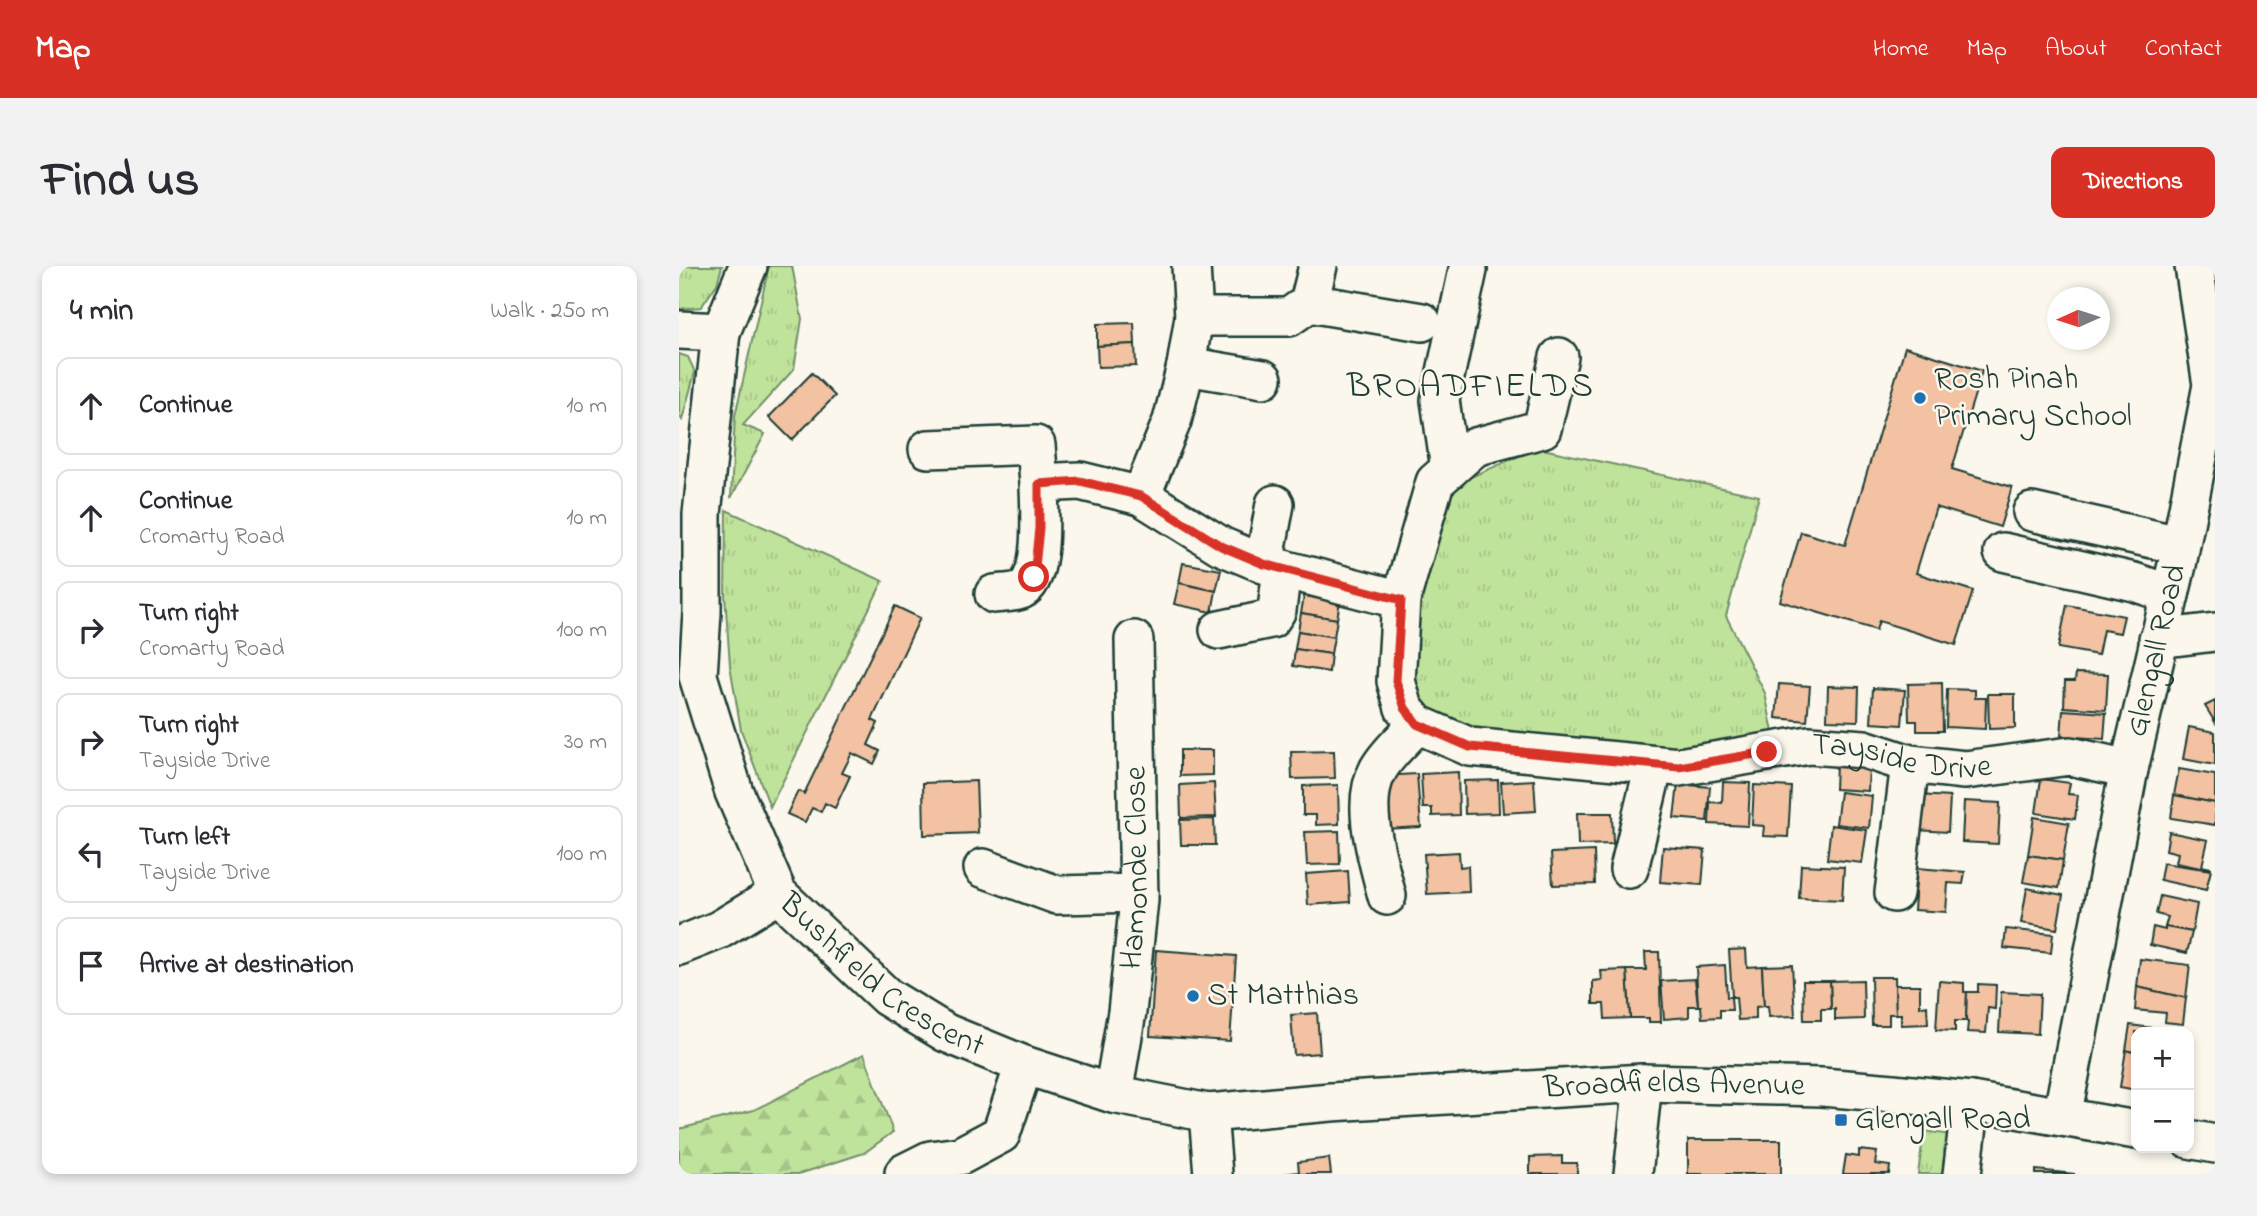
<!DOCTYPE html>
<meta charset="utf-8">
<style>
body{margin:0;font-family:"Indie Flower",sans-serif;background:#f2f2f3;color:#2b2b33}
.controls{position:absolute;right:21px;bottom:21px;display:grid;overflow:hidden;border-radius:14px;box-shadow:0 4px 10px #0003}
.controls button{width:63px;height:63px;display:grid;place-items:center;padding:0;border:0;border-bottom:2px solid #e1e1e2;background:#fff;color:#2b2b33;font:35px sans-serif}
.compass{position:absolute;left:1368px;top:21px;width:63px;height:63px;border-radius:50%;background:#fff;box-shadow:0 4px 10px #0003;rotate:267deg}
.stop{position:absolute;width:21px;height:21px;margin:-16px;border:5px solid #d93025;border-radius:50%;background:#fff}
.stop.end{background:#d93025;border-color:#fff;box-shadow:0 2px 7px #0008}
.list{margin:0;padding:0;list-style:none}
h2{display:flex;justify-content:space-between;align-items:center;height:91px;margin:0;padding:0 28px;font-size:30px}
h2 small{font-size:23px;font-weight:400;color:#7c7c81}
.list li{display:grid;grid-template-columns:46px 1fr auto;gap:21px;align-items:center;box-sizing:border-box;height:98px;margin:0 14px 14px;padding:0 14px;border:2px solid #e1e1e2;border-radius:14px}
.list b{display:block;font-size:26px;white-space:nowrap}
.list p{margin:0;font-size:23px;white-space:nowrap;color:#7c7c81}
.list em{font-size:23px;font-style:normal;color:#7c7c81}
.icon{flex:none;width:38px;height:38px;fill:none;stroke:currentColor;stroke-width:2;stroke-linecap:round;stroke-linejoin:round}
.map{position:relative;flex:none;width:1536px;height:908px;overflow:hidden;border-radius:14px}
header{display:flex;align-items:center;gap:42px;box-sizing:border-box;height:98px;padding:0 35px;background:#d93025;color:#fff}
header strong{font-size:33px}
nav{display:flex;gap:38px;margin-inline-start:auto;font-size:24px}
.intro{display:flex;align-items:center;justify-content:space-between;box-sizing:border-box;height:168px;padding:0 42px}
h1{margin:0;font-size:49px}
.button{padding:18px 32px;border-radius:14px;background:#d93025;color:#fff;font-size:24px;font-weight:700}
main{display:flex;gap:42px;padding:0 42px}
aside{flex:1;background:#fff;border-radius:14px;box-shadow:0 4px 10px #0003}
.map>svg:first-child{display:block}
.grass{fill:url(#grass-tufts);stroke:#709068;stroke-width:2}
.forest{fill:url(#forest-firs);stroke:#709068;stroke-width:2}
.building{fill:#f3c2a3;stroke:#1f3d34;stroke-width:2}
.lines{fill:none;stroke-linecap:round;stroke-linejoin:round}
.minor-casing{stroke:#1f3d34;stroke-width:42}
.minor{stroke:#fbf7ec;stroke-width:37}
.route{stroke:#d93025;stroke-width:9}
.poi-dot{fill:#1f6fb2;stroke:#fbf7ec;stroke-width:2.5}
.labels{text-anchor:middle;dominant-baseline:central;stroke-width:5;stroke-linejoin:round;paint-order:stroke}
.poi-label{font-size:32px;fill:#1f3d34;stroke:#fbf7ec;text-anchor:start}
.street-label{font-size:32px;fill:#1f3d34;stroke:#fbf7ec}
.quarter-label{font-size:35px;letter-spacing:2px;fill:#1f3d34;stroke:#fbf7ec}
</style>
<header>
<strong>Map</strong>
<nav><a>Home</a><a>Map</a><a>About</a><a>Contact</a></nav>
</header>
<div class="intro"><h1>Find us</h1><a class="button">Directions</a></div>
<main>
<aside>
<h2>4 min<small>Walk · 250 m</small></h2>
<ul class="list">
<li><svg class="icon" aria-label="ahead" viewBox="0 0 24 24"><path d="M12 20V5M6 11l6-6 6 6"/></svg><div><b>Continue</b></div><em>10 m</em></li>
<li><svg class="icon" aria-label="ahead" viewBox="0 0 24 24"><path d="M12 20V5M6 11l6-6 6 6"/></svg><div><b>Continue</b><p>Cromarty Road</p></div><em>10 m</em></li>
<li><svg class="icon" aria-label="right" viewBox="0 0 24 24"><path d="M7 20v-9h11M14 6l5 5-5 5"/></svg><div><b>Turn right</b><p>Cromarty Road</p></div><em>100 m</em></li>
<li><svg class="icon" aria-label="right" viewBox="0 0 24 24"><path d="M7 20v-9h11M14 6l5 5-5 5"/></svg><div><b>Turn right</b><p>Tayside Drive</p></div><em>30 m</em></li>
<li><svg class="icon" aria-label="left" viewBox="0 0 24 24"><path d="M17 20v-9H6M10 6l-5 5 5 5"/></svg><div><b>Turn left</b><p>Tayside Drive</p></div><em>100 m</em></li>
<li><svg class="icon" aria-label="arrive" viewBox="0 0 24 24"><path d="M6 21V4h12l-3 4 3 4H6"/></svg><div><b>Arrive at destination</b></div></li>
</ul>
</aside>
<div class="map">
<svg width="1536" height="908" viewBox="0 0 1536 908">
<defs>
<pattern id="grass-tufts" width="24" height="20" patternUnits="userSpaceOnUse" patternTransform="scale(1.75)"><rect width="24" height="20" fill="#c0e39c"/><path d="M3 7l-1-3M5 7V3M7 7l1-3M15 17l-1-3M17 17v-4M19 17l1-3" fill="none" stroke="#a5c487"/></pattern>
<pattern id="forest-firs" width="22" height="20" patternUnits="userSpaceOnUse" patternTransform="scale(1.75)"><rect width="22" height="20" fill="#c0e39c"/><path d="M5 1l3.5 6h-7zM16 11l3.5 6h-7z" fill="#a5c487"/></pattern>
</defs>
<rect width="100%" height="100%" fill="#fbf7ec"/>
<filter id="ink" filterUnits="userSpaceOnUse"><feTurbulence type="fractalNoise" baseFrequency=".0143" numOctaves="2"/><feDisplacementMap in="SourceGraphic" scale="14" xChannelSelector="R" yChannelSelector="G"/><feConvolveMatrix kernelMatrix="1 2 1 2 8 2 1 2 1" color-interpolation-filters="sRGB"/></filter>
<g filter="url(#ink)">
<g class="grass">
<polygon points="0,0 43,0 38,18 22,41 0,43"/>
<polygon points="90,0 113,0 123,53 115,103 64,159 86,168 52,232 56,150"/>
<polygon points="0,88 9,91 16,106 3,154 0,149"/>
<polygon points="859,182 1080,230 1047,350 1086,427 1094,466 1005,489 758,463 732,433 728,390 754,250 773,219"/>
<polygon points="47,244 204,315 91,541 62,464 51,399 46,329"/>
<polygon points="1245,865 1273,869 1267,908 1239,908"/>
</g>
<polygon class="forest" points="185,788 214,866 185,887 120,908 0,908 0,863 75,844"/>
<g class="building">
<polygon points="455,57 456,78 418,80 418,58"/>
<polygon points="456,78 457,100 419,101 418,80"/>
<polygon points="1226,81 1303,105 1273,203 1333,221 1321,261 1257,241 1237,307 1294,325 1277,379 1200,355 1197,364 1101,335 1122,266 1166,279"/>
<polygon points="133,107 156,130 113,174 90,151"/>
<polygon points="504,297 542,304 537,325 500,317"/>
<polygon points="500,317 537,325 533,346 495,338"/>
<polygon points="625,330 661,335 658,353 622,347"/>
<polygon points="1388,339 1445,350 1441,367 1424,364 1419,389 1379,382"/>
<polygon points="216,340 241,352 193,454 199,457 189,479 201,485 195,498 173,487 163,507 171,510 156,542 146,537 142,546 133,542 126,556 108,548 119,525 125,528"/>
<polygon points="622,347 658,353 655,371 619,365"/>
<polygon points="619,365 655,371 652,388 616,383"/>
<polygon points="616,383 652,388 650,406 614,400"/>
<polygon points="1397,407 1429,408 1427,444 1385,441 1386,415 1396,415"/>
<polygon points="1263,417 1264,465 1238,465 1238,455 1230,455 1229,418"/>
<polygon points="1100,418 1131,420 1128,455 1097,452"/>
<polygon points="1149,420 1180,421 1179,455 1148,454"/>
<polygon points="1194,422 1226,424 1223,459 1192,457"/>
<polygon points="1268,423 1296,424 1296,432 1307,432 1306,463 1267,461"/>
<polygon points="1309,428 1336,428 1336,462 1310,463"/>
<polygon points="1536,435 1536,456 1526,440"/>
<polygon points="1384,444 1427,447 1425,473 1382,470"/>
<polygon points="1510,461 1536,466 1536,499 1504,493"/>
<polygon points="501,484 534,484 534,509 501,510"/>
<polygon points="655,485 656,512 613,513 612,486"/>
<polygon points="1157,498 1190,499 1189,525 1156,523"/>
<polygon points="1500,503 1536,509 1536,537 1495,529"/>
<polygon points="779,506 780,549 753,550 753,542 744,542 742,508"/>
<polygon points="738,508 742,561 705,563 701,510"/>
<polygon points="1362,513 1391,517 1389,528 1399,529 1396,553 1357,547"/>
<polygon points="819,514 820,547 786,548 785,515"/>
<polygon points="855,514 857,545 824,547 822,516"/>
<polygon points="297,515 299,567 245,569 244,517"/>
<polygon points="1044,516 1071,517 1069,560 1030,558 1031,536 1043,537"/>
<polygon points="535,517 537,551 502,552 501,519"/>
<polygon points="999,518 1031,521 1028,555 995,552"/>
<polygon points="659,519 660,558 637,559 637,549 624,549 624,520"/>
<polygon points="1075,519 1112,521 1109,571 1084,570 1085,560 1073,559"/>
<polygon points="1161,526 1193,530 1190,562 1157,558"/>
<polygon points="1239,529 1271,531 1269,566 1237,564"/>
<polygon points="1495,529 1536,537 1536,559 1492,552"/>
<polygon points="1285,535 1321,537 1319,578 1283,576"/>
<polygon points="898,547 933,547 934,578 899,579"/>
<polygon points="1355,551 1390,557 1384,594 1349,589"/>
<polygon points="535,553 536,579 502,579 501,554"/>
<polygon points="1152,559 1188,564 1183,597 1148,593"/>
<polygon points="660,565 661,598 628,599 626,566"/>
<polygon points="1490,566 1529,574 1523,600 1532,602 1532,604 1497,597 1499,587 1487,584"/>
<polygon points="984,581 1026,584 1023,619 981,616"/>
<polygon points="915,585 916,618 874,619 872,587"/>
<polygon points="780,586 781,601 789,600 790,626 748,628 745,588"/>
<polygon points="1349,589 1384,594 1380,622 1344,616"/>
<polygon points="1484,597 1532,604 1527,624 1481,614"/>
<polygon points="1122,599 1165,601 1163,634 1120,632"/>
<polygon points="1238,602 1286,606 1284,618 1269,617 1267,646 1235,644"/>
<polygon points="669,605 671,636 629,639 627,608"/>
<polygon points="1348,622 1384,629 1378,663 1342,657"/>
<polygon points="1481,630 1518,638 1513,666 1486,661 1489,651 1477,648"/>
<polygon points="1474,661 1486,664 1486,661 1513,666 1508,687 1471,679"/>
<polygon points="1327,663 1374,668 1372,687 1325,682"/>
<polygon points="1067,683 1068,701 1083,700 1085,740 1077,741 1077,753 1059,754 1057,731 1053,731 1050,684"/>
<polygon points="477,684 557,690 551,775 471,770"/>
<polygon points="966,686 980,686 982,756 970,756 970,752 951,752 948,704 967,704"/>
<polygon points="1461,693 1511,699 1507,732 1458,721"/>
<polygon points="1046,699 1048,731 1052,731 1053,744 1041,744 1041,751 1023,752 1022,740 1019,740 1017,701"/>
<polygon points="1113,699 1116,750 1090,751 1089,740 1085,740 1083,700"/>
<polygon points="948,704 951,752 926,753 925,738 914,738 914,715 923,714 922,705"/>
<polygon points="1192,711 1216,711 1217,748 1210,748 1210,759 1193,759"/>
<polygon points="1016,713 1019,740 1010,740 1010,751 985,753 982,715"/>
<polygon points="1184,714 1185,753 1156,754 1156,743 1152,743 1151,715"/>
<polygon points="1124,715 1151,715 1152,743 1142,743 1142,754 1125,754"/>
<polygon points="1260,715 1285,717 1285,726 1288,726 1287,755 1276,755 1276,765 1257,764"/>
<polygon points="1299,718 1317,719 1316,743 1309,742 1307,767 1288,766 1289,756 1287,755 1288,726 1299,726"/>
<polygon points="1216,719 1241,719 1241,740 1248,740 1249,758 1222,759 1222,748 1217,748"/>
<polygon points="1458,721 1507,732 1504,758 1486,756 1487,747 1456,744"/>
<polygon points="1322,726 1361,728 1359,768 1320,766"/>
<polygon points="638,747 641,787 615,789 612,749"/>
<polygon points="1451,759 1488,764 1487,766 1457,766 1457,787 1447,784"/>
<polygon points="1447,784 1457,787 1457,824 1441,821"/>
<rect x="1009" y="874" width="93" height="34"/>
<polygon points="1180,884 1198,886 1196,898 1211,900 1210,908 1164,908 1167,889 1180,891"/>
<polygon points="883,890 883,897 898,897 898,908 851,908 851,891"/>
<polygon points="650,892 652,908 604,908 620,906 619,896"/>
<polygon points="1357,904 1396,908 1357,908"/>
</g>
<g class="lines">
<g class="minor-casing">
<g id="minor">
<path id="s1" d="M69 0 42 66 23 248V346L19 410 55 526 99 628 208 731 267 767 345 799 434 828 529 847 652 836 964 817 1143 821 1214 827 1292 835 1457 864"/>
<polyline points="630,37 743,56"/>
<polyline points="515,51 610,51 630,37 639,0"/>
<polyline points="0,64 42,66"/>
<path id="s2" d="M880 91 863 163 796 181 756 216 722 334 717 415 725 442 738 458 791 481 1000 501 1130 479 1185 483 1231 498 1286 504 1391 490 1450 503"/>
<polyline points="507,100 584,113"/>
<polyline points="249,183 357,179 360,217"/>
<polyline points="771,203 761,134 789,4"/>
<polyline points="462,230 493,155 507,100 515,51 512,0"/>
<polyline points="1353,246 1500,279"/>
<polyline points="1324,286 1455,316 1491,328"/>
<polyline points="585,298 596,238"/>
<path d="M315 328C323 327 335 327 342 324 367 312 360 241 360 217L401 215 462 230 542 280 585 298 722 334"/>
<polyline points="540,364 592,353 598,344 603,303"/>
<polyline points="1479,373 1536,366"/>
<polyline points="304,602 378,629 460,627"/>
<polyline points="950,603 975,499"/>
<polyline points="1215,627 1231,498"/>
<path d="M708 630C699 594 680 538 699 504 708 487 726 473 738 458"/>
<polyline points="0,680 40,664 99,628"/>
<path id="s3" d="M434 828 448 746 460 634 455 374"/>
<polyline points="529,847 534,908"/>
<path id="s4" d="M1383 851 1450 503 1498 299 1533 119 1515 0"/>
<polyline points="1510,873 1536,878"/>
<polyline points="225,907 251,894 281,890 322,868 345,799"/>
<polyline points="954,908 964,817"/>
<polyline points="1283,908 1292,835"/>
</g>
</g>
<use href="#minor" class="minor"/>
</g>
</g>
<g class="lines" filter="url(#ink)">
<polyline class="route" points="355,311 360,262 360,218 401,215 462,230 542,280 585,298 722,334 717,415 726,442 738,458 791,481 1000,501 1088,486"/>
</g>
<g class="poi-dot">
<circle cx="1241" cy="132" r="7"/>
<circle cx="514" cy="730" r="7"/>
<rect x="1155" y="847" width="14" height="14" rx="3.5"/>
</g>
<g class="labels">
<g class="poi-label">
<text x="1255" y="114">Rosh Pinah<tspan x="1255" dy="37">Primary School</tspan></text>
<text x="528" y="730">St Matthias</text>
<text x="1176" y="854">Glengall Road</text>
</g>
<g class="street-label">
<text stroke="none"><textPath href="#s4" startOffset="476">Glengall Road</textPath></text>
<text stroke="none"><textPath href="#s2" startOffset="943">Tayside Drive</textPath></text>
<text stroke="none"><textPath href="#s3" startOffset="228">Hamonde Close</textPath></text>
<text stroke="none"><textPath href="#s1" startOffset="782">Bushfield Crescent</textPath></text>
<text stroke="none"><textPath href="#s1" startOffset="1610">Broadfields Avenue</textPath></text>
</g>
<g class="quarter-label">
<text x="792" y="121">BROADFIELDS</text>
</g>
</g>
</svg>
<div class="controls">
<button>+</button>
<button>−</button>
</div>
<svg class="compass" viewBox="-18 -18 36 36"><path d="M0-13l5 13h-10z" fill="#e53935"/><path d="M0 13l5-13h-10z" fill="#7c7c81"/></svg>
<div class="stop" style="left:355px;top:311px"></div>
<div class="stop end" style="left:1088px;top:486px"></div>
</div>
</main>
